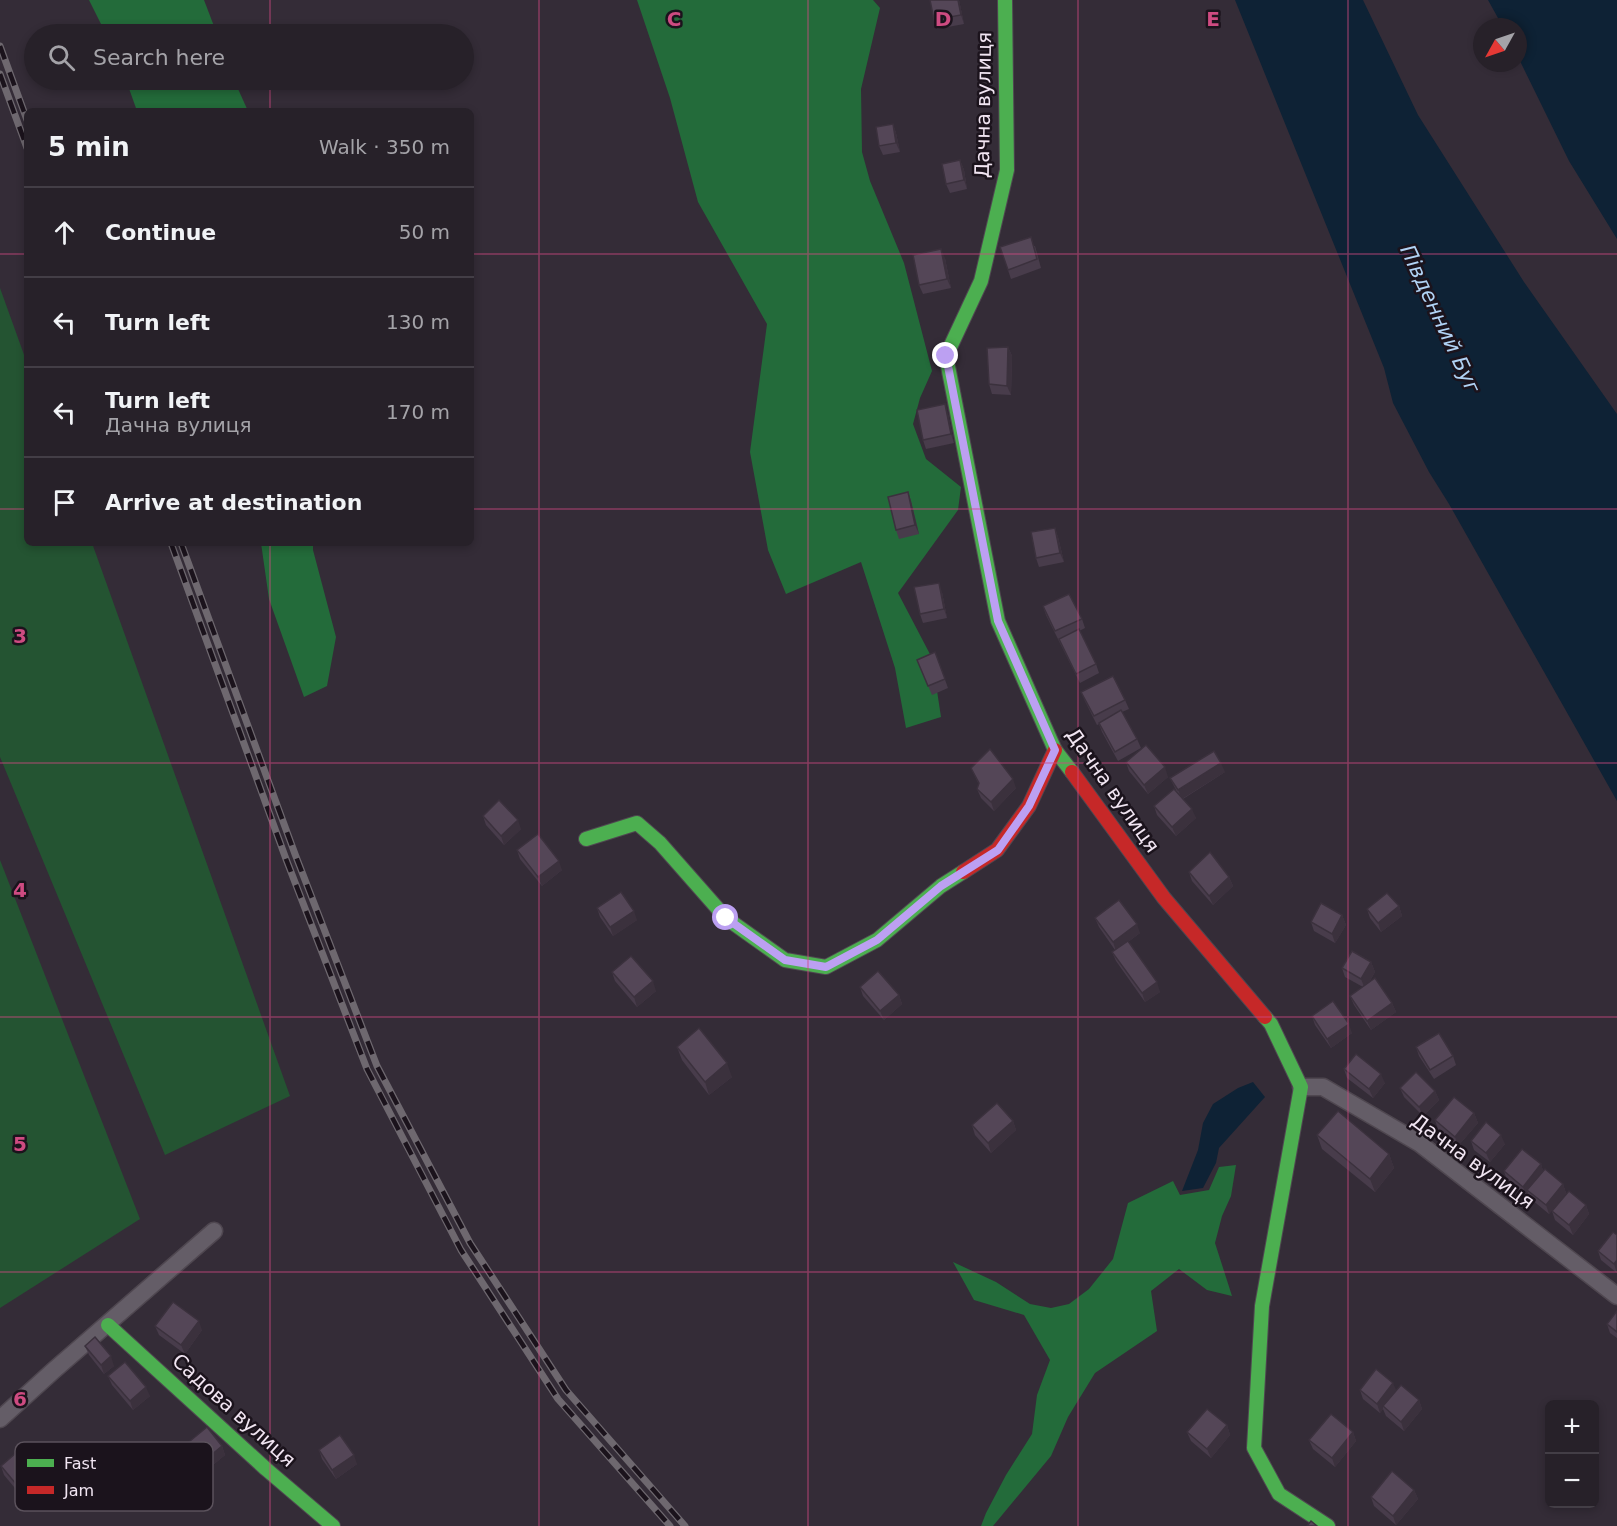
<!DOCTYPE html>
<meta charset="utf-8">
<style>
body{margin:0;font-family:"DejaVu Sans",sans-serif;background:#2f2931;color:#f1f3f6}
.controls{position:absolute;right:18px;bottom:18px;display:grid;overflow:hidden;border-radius:9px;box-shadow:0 3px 9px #0003}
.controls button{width:54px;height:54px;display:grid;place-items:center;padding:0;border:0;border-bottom:2px solid #433e46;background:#272129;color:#f1f3f6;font:30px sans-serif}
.compass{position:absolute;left:1473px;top:18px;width:54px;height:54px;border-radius:50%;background:#272129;box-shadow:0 3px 9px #0003;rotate:230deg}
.stop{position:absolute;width:18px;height:18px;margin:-14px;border:4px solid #bca0f2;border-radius:50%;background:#fff}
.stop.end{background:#bca0f2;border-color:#fff;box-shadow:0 2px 6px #0008}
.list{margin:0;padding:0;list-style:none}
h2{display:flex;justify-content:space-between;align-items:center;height:78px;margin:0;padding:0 24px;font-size:26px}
h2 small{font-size:20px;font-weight:400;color:#a4a3a8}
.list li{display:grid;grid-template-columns:39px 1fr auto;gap:18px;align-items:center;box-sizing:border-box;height:90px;padding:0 24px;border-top:2px solid #433e46}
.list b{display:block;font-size:22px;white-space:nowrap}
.list p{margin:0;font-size:20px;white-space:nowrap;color:#a4a3a8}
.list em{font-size:20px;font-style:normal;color:#a4a3a8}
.icon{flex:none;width:33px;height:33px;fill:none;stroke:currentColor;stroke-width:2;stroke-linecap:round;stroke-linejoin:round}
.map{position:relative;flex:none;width:1617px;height:1526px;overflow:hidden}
.search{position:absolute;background:#272129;box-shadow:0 3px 9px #0003;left:24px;top:24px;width:450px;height:66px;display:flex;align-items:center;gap:15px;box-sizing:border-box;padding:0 21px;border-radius:33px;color:#a4a3a8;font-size:22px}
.panel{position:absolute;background:#272129;box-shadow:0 3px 9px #0003;left:24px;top:108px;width:450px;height:438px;border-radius:9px}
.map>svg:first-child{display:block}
.green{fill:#245432}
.forest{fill:#236b3a}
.water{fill:#0e2235}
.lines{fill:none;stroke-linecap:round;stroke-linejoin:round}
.street-casing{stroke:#4f4750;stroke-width:19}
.fast-casing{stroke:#4f4750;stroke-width:16}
.jam-casing{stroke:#4f4750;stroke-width:16}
.street{stroke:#645d67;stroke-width:16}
.fast{stroke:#4caf50;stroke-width:14}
.jam{stroke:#c62828;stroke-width:14}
.rail-casing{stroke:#6e686f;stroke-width:7}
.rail{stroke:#1b131c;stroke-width:4.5;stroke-dasharray:14;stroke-linecap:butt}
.wall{fill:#483c4b}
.shaded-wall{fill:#3b313d}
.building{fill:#544657;stroke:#3b313d;stroke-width:1.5}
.route{stroke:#bca0f2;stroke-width:8}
.grid{fill:none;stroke:#ce4b81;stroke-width:1.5;stroke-opacity:0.55}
.labels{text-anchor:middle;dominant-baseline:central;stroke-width:5;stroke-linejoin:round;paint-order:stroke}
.street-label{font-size:20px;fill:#f1e5f2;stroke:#1b131c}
.water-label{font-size:21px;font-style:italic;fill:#b0d2f4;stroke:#1b131c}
.key{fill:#1b131c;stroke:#5b525c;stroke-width:1.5}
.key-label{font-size:16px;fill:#f1e5f2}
.grid-label{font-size:20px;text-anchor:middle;font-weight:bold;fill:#ce4b81;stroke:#1b131c;stroke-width:5;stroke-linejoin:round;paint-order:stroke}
</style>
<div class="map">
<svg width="1617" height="1526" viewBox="0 0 1617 1526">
<rect width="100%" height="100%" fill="#342c37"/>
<g class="green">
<polygon points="0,288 27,363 27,543 92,543 290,1096 165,1155 0,757"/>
<polygon points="0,860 140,1219 0,1308"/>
</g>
<g class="forest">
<polygon points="89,0 204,0 217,34 106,34"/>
<polygon points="637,0 873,0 880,8 861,89 862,152 870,181 904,263 932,371 920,398 913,424 926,459 961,487 958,510 898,593 932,658 941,717 906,728 895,668 861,562 786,594 768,550 750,452 767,324 698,202 670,98"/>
<polygon points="126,80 234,80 248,111 137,111"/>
<polygon points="261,543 313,543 313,550 336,637 327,686 304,697 269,599"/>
<polygon points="1236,1165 1231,1196 1222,1216 1215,1243 1232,1296 1207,1290 1179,1269 1151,1291 1157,1331 1095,1373 1068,1417 1051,1456 993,1526 981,1526 986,1513 1006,1475 1032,1434 1037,1395 1050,1360 1024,1315 974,1300 953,1262 996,1282 1030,1304 1051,1308 1069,1304 1089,1289 1113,1259 1128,1203 1173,1181 1180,1195 1209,1190 1219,1167"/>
</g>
<g class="water">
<polygon points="1235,0 1363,0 1418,115 1524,282 1617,414 1617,801 1449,504 1429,472 1393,403 1384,368"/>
<polygon points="1488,0 1617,0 1617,239 1569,161 1518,57 1518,27 1503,27"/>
<polygon points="1253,1082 1265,1097 1219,1148 1216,1163 1203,1188 1182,1191 1198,1150 1203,1123 1213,1104 1238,1088"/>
</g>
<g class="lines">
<g class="street-casing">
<g id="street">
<polyline points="1301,1087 1323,1087 1419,1143 1617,1296"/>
<polyline points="0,1419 53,1371 214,1231"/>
</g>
</g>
<g class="fast-casing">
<g id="fast">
<polyline points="1005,0 1007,170 981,281 946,356 998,621 1055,750 1072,772"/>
<polyline points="586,839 637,823 660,843 726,918 785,960 826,967 877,940 941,886 963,872"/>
<polyline points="1265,1017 1271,1024 1301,1087 1262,1306 1254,1448 1279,1494 1328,1526"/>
<polyline points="108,1325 266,1469 333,1526"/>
</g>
</g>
<g class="jam-casing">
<g id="jam">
<polyline points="1072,772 1164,898 1265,1017"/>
<polyline points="963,872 997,850 1029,806 1055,750"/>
</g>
</g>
<use href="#street" class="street"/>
<use href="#fast" class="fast"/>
<use href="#jam" class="jam"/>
<g class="rail-casing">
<g id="rail">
<polyline points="0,46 27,120"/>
<polyline points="0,74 27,148"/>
<polyline points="171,543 286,859 367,1069 461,1250 558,1399 670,1526"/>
<polyline points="181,543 295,854 377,1066 470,1243 566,1390 685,1526"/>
</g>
</g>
<use href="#rail" class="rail"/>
</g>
<g class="wall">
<polygon points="959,0 964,24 937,29 934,20"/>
<polygon points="893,124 896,133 900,152 883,155 879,146"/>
<polygon points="960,160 964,170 967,189 950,193 946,184"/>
<polygon points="1035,246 1041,268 1011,279 1000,247"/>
<polygon points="945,258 951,288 923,294 919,285"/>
<polygon points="1008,347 1012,356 1011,395 992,394 989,384"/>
<polygon points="948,414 954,443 926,449 923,440"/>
<polygon points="908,492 911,501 919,534 899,539 896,530"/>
<polygon points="1055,528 1058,537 1064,562 1039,567 1036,558"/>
<polygon points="942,592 947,618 923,623 920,614"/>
<polygon points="1043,606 1082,619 1085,628 1079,631 1096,664 1099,673 1080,683 1046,615"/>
<polygon points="935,652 948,688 932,695 917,660"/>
<polygon points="1081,692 1125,700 1129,709 1122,712 1137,739 1141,748 1118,761 1102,732 1099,724 1097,725 1085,701"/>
<polygon points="1126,762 1168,777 1148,794 1129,771"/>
<polygon points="971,768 1016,788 994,811 981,798 977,789 979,785"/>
<polygon points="1225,772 1183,799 1196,818 1176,836 1157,815 1154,806 1176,790 1170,778"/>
<polygon points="483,816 521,829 504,845 486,825"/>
<polygon points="517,850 562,870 542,886 520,859"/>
<polygon points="1189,872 1229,877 1233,886 1213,905 1192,881"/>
<polygon points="1399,906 1402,916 1381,932 1370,918 1367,909"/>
<polygon points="597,908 637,920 613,936 600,917"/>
<polygon points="1342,915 1346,925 1335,943 1314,931 1311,922"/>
<polygon points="1095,918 1140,933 1128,942 1160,992 1145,1002 1116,961 1112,952 1115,950 1099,927"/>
<polygon points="1371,962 1375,972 1368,984 1392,1003 1396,1012 1371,1030 1354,1005 1350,996 1363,987 1345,977 1342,968"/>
<polygon points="612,972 656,991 637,1007 615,981"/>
<polygon points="860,987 899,995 902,1004 884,1020 863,996"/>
<polygon points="1312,1016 1352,1033 1331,1048 1315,1025"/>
<polygon points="677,1047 732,1077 709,1095 682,1060"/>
<polygon points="1416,1047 1453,1056 1456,1065 1434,1079 1419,1056"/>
<polygon points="1344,1069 1385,1083 1373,1098 1347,1078"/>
<polygon points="1400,1088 1435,1091 1439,1100 1423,1116 1404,1097"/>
<polygon points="1474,1113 1478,1123 1458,1146 1438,1129 1435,1120"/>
<polygon points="1013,1121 1016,1130 991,1153 975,1135 972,1125"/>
<polygon points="1317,1135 1389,1154 1394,1168 1375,1192 1322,1149"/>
<polygon points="1471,1141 1505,1144 1490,1162 1474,1150"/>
<polygon points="1541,1164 1543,1171 1563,1184 1566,1193 1549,1214 1531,1199 1528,1193 1526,1196 1507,1180 1504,1171"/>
<polygon points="1586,1205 1589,1214 1573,1235 1555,1220 1552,1211"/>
<polygon points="1613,1232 1617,1273 1601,1260 1598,1251"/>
<polygon points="1617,1311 1617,1338 1610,1333 1607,1324"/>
<polygon points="155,1326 202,1330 185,1354 159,1335"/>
<polygon points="85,1346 114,1366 104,1374 89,1355"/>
<polygon points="108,1376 150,1396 133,1410 112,1385"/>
<polygon points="1360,1390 1396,1390 1419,1400 1422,1409 1404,1431 1386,1416 1383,1409 1380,1413 1363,1399"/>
<polygon points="1227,1425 1230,1435 1211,1458 1191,1441 1187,1432"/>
<polygon points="1353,1432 1356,1441 1335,1467 1313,1449 1309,1440"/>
<polygon points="184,1446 222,1446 225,1455 202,1474 187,1455"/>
<polygon points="319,1450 357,1464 336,1479 322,1459"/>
<polygon points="1,1466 39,1486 24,1499 4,1475"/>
<polygon points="1414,1490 1418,1499 1396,1525 1374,1506 1371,1497"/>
</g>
<g class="shaded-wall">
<polygon points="958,0 959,0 964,24 961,15"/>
<polygon points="893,124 896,133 900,152 896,143"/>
<polygon points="960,160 964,170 967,189 964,180"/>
<polygon points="941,249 945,258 951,288 947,279"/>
<polygon points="1008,347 1012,356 1011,395 1007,386"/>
<polygon points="945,404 948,414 954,443 951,434"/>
<polygon points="908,492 911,501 919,534 915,525"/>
<polygon points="1055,528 1058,537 1064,562 1060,553"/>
<polygon points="939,583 942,592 947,618 944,609"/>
<polygon points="1221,763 1225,772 1182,799 1178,790"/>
<polygon points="1165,767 1168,777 1148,794 1144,785"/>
<polygon points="1013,779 1016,788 994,811 991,802"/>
<polygon points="1192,809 1196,818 1176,836 1172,827"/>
<polygon points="518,820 521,829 504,845 501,836"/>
<polygon points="559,861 562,870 542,886 538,877"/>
<polygon points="1229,877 1233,886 1213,905 1209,896"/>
<polygon points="1399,906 1402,916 1381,932 1378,923"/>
<polygon points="634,911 637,920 613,936 610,927"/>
<polygon points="1342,915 1346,925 1335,943 1332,934"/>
<polygon points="1137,924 1140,933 1116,951 1113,942"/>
<polygon points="1371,962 1375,972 1365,989 1361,979"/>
<polygon points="653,981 656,991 637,1007 634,997"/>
<polygon points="1157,982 1160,992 1145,1002 1142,993"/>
<polygon points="899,995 902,1004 884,1020 880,1011"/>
<polygon points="1392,1003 1396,1012 1371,1030 1367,1021"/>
<polygon points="1349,1024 1352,1033 1331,1048 1327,1039"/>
<polygon points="727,1063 732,1077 709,1095 705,1082"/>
<polygon points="1381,1074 1385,1083 1373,1098 1369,1089"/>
<polygon points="1435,1091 1439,1100 1423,1116 1419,1107"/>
<polygon points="1474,1113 1478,1123 1458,1146 1455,1137"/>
<polygon points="1013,1121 1016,1130 991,1153 988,1143"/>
<polygon points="1501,1135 1505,1144 1490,1162 1486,1153"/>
<polygon points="1389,1154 1394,1168 1375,1192 1370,1179"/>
<polygon points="1541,1164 1544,1174 1527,1190 1528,1193 1526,1196 1523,1187"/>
<polygon points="1563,1184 1566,1193 1549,1214 1546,1205"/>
<polygon points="1586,1205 1589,1214 1573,1235 1569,1225"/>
<polygon points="1617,1260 1617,1273 1614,1264"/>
<polygon points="199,1321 202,1330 185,1354 181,1345"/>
<polygon points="111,1356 114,1366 104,1374 101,1365"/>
<polygon points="1393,1383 1397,1392 1383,1406 1383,1409 1380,1413 1377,1404"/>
<polygon points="146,1387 150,1396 133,1410 130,1401"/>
<polygon points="1419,1400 1422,1409 1404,1431 1401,1422"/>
<polygon points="1227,1425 1230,1435 1211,1458 1207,1449"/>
<polygon points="1353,1432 1356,1441 1335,1467 1332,1458"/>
<polygon points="222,1446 225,1455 202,1474 199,1465"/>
<polygon points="354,1455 357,1464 336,1479 332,1470"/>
<polygon points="36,1477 39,1486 24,1499 21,1490"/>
<polygon points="1414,1490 1418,1499 1396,1525 1393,1516"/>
</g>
<g class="building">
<polygon points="930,0 958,0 961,15 934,20"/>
<polygon points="893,124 896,143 879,146 876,127"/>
<polygon points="960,160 964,180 946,184 942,164"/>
<polygon points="1031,237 1037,259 1008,270 1000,247"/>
<polygon points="941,249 947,279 919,285 913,255"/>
<polygon points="1008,347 1007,386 989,384 987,348"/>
<polygon points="945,404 951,434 923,440 917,410"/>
<polygon points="908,492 915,525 896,530 888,497"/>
<polygon points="1055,528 1060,553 1036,558 1031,532"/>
<polygon points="939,583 944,609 920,614 914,587"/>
<polygon points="1069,594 1082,619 1055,631 1043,606"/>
<polygon points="1079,629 1096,664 1076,674 1059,639"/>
<polygon points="935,652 945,679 928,686 917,660"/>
<polygon points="1113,676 1125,700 1094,716 1081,692"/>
<polygon points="1121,710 1137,739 1115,752 1099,723"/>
<polygon points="1146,745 1165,767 1144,785 1126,762"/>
<polygon points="990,749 1013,779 991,802 977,789 979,783 971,768"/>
<polygon points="1214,751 1221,763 1178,790 1170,778"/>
<polygon points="1174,789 1192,809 1172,827 1154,806"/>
<polygon points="499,800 518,820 501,836 483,816"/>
<polygon points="538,834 559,861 538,877 517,850"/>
<polygon points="1210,852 1229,877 1209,896 1189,872"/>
<polygon points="621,892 634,911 610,927 597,908"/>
<polygon points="1387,893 1399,906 1378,923 1367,909"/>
<polygon points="1119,900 1137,924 1113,942 1095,918"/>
<polygon points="1321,903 1342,915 1332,934 1311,922"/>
<polygon points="1128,941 1157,982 1142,993 1112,952"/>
<polygon points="1352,951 1371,962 1361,979 1342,968"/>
<polygon points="631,956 653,981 634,997 612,972"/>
<polygon points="878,971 899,995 880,1011 860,987"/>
<polygon points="1375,978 1392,1003 1367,1021 1350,996"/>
<polygon points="1333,1001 1349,1024 1327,1039 1312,1016"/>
<polygon points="699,1028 727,1063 705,1082 677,1047"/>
<polygon points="1439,1033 1453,1056 1430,1070 1416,1047"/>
<polygon points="1356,1054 1381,1074 1369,1089 1344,1069"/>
<polygon points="1416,1072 1435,1091 1419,1107 1400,1088"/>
<polygon points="1454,1097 1474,1113 1455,1137 1435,1120"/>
<polygon points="997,1103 1013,1121 988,1143 972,1125"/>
<polygon points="1338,1111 1389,1154 1370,1179 1317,1135"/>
<polygon points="1486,1122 1501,1135 1486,1153 1471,1141"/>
<polygon points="1522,1149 1541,1164 1523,1187 1504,1171"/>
<polygon points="1545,1169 1563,1184 1546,1205 1527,1190"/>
<polygon points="1569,1191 1586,1205 1569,1225 1552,1211"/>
<polygon points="1613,1232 1617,1235 1617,1260 1614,1264 1598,1251"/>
<polygon points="173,1302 199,1321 181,1345 155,1326"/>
<polygon points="1617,1311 1617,1332 1607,1324"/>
<polygon points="95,1337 111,1356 101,1365 85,1346"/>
<polygon points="125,1362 146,1387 130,1401 108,1376"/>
<polygon points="1376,1369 1393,1383 1377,1404 1360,1390"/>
<polygon points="1401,1385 1419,1400 1401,1422 1383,1406"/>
<polygon points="1207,1409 1227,1425 1207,1449 1187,1432"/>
<polygon points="1331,1414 1353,1432 1332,1458 1309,1440"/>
<polygon points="207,1427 222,1446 199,1465 184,1446"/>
<polygon points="340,1435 354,1455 332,1470 319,1450"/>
<polygon points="16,1453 36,1477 21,1490 1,1466"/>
<polygon points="1392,1471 1414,1490 1393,1516 1371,1497"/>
<polygon points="1311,1521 1317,1526 1307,1526"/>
</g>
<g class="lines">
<polyline class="route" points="726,918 785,960 826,967 877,940 941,886 998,850 1029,806 1055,750 998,621 946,356"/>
</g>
<path class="grid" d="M270 0V34M539 0V1526M808 0V1526M1078 0V1526M1348 0V1526M270 80V111M0 254H27M471 254H1617M0 509H27M471 509H1617M270 543V1526M0 763H1617M0 1017H1617M0 1272H1617"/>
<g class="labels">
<g class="street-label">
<text transform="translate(983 105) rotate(-89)">Дачна вулиця</text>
<text transform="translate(1113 790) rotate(55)">Дачна вулиця</text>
<text transform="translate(1473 1161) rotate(36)">Дачна вулиця</text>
<text transform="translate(234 1410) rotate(42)">Садова вулиця</text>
</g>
<g class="water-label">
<text transform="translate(1440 319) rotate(65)">Південний Буг</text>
</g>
</g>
<rect x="15" y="1442" width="198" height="69" rx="9" class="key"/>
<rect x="27" y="1459" width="27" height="8" fill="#4caf50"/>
<rect x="27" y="1486" width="27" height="8" fill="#c62828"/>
<g class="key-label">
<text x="64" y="1469">Fast</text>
<text x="64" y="1496">Jam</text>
</g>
<g class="grid-label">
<text x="674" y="26">C</text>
<text x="943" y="26">D</text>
<text x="1213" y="26">E</text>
<text x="20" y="643">3</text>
<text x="20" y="897">4</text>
<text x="20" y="1151">5</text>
<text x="20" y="1406">6</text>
</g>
</svg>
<div class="controls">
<button>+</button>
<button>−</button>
</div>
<svg class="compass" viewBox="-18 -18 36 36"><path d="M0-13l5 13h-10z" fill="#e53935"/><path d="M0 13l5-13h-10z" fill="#a4a3a8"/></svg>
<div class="stop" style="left:726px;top:918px"></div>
<div class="stop end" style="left:946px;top:356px"></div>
<div class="search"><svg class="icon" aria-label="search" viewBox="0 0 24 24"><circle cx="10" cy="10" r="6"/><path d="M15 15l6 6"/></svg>Search here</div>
<section class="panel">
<h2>5 min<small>Walk · 350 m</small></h2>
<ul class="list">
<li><svg class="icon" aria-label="ahead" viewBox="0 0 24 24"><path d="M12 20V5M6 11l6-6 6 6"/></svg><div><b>Continue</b></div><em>50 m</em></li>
<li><svg class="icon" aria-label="left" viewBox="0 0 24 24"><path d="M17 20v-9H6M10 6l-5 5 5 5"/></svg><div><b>Turn left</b></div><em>130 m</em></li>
<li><svg class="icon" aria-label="left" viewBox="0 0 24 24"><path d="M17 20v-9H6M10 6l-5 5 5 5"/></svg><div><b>Turn left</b><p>Дачна вулиця</p></div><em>170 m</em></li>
<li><svg class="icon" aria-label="arrive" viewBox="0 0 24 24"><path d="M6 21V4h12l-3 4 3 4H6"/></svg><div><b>Arrive at destination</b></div></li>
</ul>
</section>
</div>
